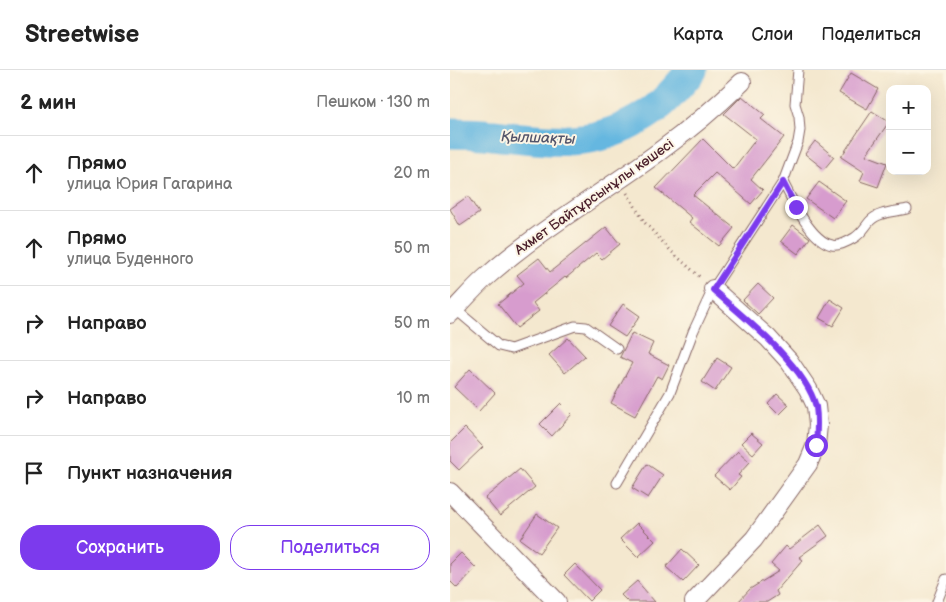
<!DOCTYPE html>
<html lang="ru">
<meta charset="utf-8">
<style>
body{margin:0;font-family:"Balsamiq Sans",sans-serif;background:#f6f6f6;color:#222}
.controls{position:absolute;right:15px;top:15px;display:grid;overflow:hidden;border-radius:10px;box-shadow:0 5px 20px #0002}
.controls button{width:45px;height:45px;display:grid;place-items:center;padding:0;border:0;border-bottom:1px solid #e0e0e0;background:#fff;color:#222;font:25px sans-serif}
.stop{position:absolute;width:15px;height:15px;margin:-11px;border:4px solid #7c3aed;border-radius:50%;background:#fff}
.stop.end{background:#7c3aed;border-color:#fff;box-shadow:0 1px 5px #0008}
.list{margin:0;padding:0;list-style:none}
h2{display:flex;justify-content:space-between;align-items:center;height:65px;margin:0;padding:0 20px;font-size:21px}
h2 small{font-size:16px;font-weight:400;color:#767676}
.list li{display:grid;grid-template-columns:32px 1fr auto;gap:15px;align-items:center;box-sizing:border-box;height:75px;padding:0 20px;border-top:1px solid #e0e0e0}
.list b{display:block;font-size:19px;white-space:nowrap}
.list p{margin:0;font-size:16px;white-space:nowrap;color:#767676}
.list em{font-size:16px;font-style:normal;color:#767676}
.actions{display:flex;gap:10px;padding:15px 20px}
.actions a{flex:1;padding:11px 0;border:1px solid #7c3aed;border-radius:20px;text-align:center;font-size:18px;color:#7c3aed}
.actions .main{background:#7c3aed;color:#fff}
.icon{flex:none;width:28px;height:28px;fill:none;stroke:currentColor;stroke-width:2;stroke-linecap:round;stroke-linejoin:round}
.map{position:relative;flex:none;width:496px;height:532px;overflow:hidden}
header{display:flex;align-items:center;gap:30px;box-sizing:border-box;height:70px;padding:0 25px;background:#fff;border-bottom:1px solid #e0e0e0}
header strong{font-size:24px}
nav{display:flex;gap:28px;margin-inline-start:auto;font-size:18px}
main{display:flex}
aside{flex:1;background:#fff}
.map>svg:first-child{display:block}
.lines{fill:none;stroke-linecap:round;stroke-linejoin:round}
.river{stroke:#65b7e0;stroke-width:31}
.building{fill:#d79cce}
.lane-casing{stroke:#866564;stroke-width:11}
.street-casing{stroke:#866564;stroke-width:20}
.path{stroke:#866564;stroke-width:3;stroke-dasharray:1 4;stroke-linecap:butt}
.lane{stroke:#fff;stroke-width:9}
.street{stroke:#fff;stroke-width:18}
.route{stroke:#7c3aed;stroke-width:6}
.labels{text-anchor:middle;dominant-baseline:central;stroke-width:4;stroke-linejoin:round;paint-order:stroke}
.street-label{font-size:14px;fill:#4a1f2b;stroke:#fcf5e5}
.water-label{font-size:15px;font-style:italic;fill:#53546a;stroke:#fcf5e5}
</style>
<header>
<strong>Streetwise</strong>
<nav><a>Карта</a><a>Слои</a><a>Поделиться</a></nav>
</header>
<main>
<aside>
<h2>2 мин<small>Пешком · 130 m</small></h2>
<ul class="list">
<li><svg class="icon" aria-label="ahead" viewBox="0 0 24 24"><path d="M12 20V5M6 11l6-6 6 6"/></svg><div><b>Прямо</b><p>улица Юрия Гагарина</p></div><em>20 m</em></li>
<li><svg class="icon" aria-label="ahead" viewBox="0 0 24 24"><path d="M12 20V5M6 11l6-6 6 6"/></svg><div><b>Прямо</b><p>улица Буденного</p></div><em>50 m</em></li>
<li><svg class="icon" aria-label="right" viewBox="0 0 24 24"><path d="M7 20v-9h11M14 6l5 5-5 5"/></svg><div><b>Направо</b></div><em>50 m</em></li>
<li><svg class="icon" aria-label="right" viewBox="0 0 24 24"><path d="M7 20v-9h11M14 6l5 5-5 5"/></svg><div><b>Направо</b></div><em>10 m</em></li>
<li><svg class="icon" aria-label="arrive" viewBox="0 0 24 24"><path d="M6 21V4h12l-3 4 3 4H6"/></svg><div><b>Пункт назначения</b></div></li>
</ul>
<div class="actions"><a class="main">Сохранить</a><a>Поделиться</a></div>
</aside>
<div class="map">
<svg width="496" height="532" viewBox="0 0 496 532">
<rect width="100%" height="100%" fill="#fcf5e5"/>
<filter id="ink" filterUnits="userSpaceOnUse"><feTurbulence type="fractalNoise" baseFrequency=".02" numOctaves="2"/><feDisplacementMap in="SourceGraphic" scale="10" xChannelSelector="R" yChannelSelector="G"/><feConvolveMatrix kernelMatrix="1 2 1 2 8 2 1 2 1" color-interpolation-filters="sRGB"/></filter>
<filter id="wash" filterUnits="userSpaceOnUse"><feTurbulence type="fractalNoise" baseFrequency=".0096" numOctaves="4" result="noise"/><feDisplacementMap in="SourceGraphic" scale="20" xChannelSelector="R" yChannelSelector="G"/><feGaussianBlur stdDeviation="1.12" result="paint"/><feColorMatrix in="noise" values="0 0 0 0 0 0 0 0 0 0 0 0 0 0 0 0 0 1.4 0 .05"/><feComposite in="paint" operator="in"/></filter>
<g filter="url(#wash)">
<rect width="100%" height="100%" fill="#f4e8cf"/>
<g class="lines">
<path class="river" d="M0 63C14 63 28 63 42 65 106 71 149 80 205 39 219 28 231 13 242 0"/>
</g>
<g id="blocks">
<g class="building">
<polygon points="401,3 428,19 417,39 389,23"/>
<polygon points="292,26 315,45 311,49 334,67 301,109 313,120 301,134 265,103 243,125 284,158 269,176 239,152 242,148 206,118 253,69 283,99 306,69 274,44"/>
<polygon points="422,41 439,52 416,85 437,93 428,117 410,111 414,102 391,87"/>
<polygon points="365,71 384,87 374,99 355,84"/>
<polygon points="369,112 396,131 383,148 356,129"/>
<polygon points="18,126 29,143 10,156 0,139"/>
<polygon points="343,155 360,168 348,184 331,171"/>
<polygon points="156,157 170,174 152,189 146,183 116,208 115,207 83,233 89,241 67,258 48,234 74,213 67,205 89,188 100,202"/>
<polygon points="308,214 323,228 308,244 293,230"/>
<polygon points="380,229 394,238 383,256 369,248"/>
<polygon points="173,234 190,246 175,267 158,256"/>
<polygon points="182,263 203,273 198,284 219,295 212,309 207,306 185,346 161,333 182,293 170,287"/>
<polygon points="118,268 135,286 115,303 99,285"/>
<polygon points="267,288 281,297 265,321 252,312"/>
<polygon points="20,299 45,323 29,341 4,317"/>
<polygon points="327,324 339,335 329,345 318,334"/>
<polygon points="111,333 122,344 102,366 90,354"/>
<polygon points="15,358 33,377 9,400 0,391 0,373"/>
<polygon points="301,363 313,373 303,384 291,373"/>
<polygon points="288,381 300,392 288,405 291,407 280,420 264,406"/>
<polygon points="197,394 213,405 198,428 182,418"/>
<polygon points="70,399 85,417 50,446 35,428"/>
<polygon points="87,444 107,458 89,483 70,469"/>
<polygon points="187,453 205,471 188,487 170,469"/>
<polygon points="370,455 378,466 349,487 353,490 326,521 328,525 317,532 288,532 300,519 329,501 321,494 336,476 339,479"/>
<polygon points="232,479 249,495 233,512 216,497"/>
<polygon points="11,483 26,498 7,518 0,511 0,494"/>
<polygon points="125,494 150,520 139,531 114,505"/>
<polygon points="187,511 205,532 178,532 171,525"/>
</g>
</g>
</g>
<g filter="url(#ink)">
<use href="#blocks" fill-opacity="0" stroke="#866564" stroke-width="1"/>
<g class="lines">
<g class="lane-casing">
<g id="lane">
<path d="M333 112C342 130 361 171 382 175 389 177 399 171 404 168 412 163 414 158 420 151 428 142 445 142 457 139"/>
<polyline points="5,239 49,276 61,279 125,256 136,257 167,279"/>
<polyline points="167,413 220,323 243,262 263,219 333,112 348,72 350,60 349,47 345,34 348,0"/>
<polyline points="487,532 496,509"/>
</g>
</g>
<g class="street-casing">
<g id="street">
<path d="M0 244C11 233 22 220 34 209 88 160 152 124 210 81 239 60 266 37 292 12"/>
<polyline points="0,422 107,532"/>
<polyline points="244,532 304,469 358,394 366,375 368,355 366,336 358,319 339,291 318,268 263,219"/>
</g>
</g>
<polyline class="path" points="177,123 195,153 222,182 251,208"/>
<use href="#lane" class="lane"/>
<use href="#street" class="street"/>
</g>
</g>
<g class="lines" filter="url(#ink)">
<path class="route" d="M346 137 333 112 263 220C294 247 356 296 366 337 368 350 367 363 366 375"/>
</g>
<g class="labels">
<g class="street-label">
<text transform="translate(144 127) rotate(-35)">Ахмет Байтұрсынұлы көшесі</text>
</g>
<g class="water-label">
<text transform="translate(88 68) rotate(2)">Қылшақты</text>
</g>
</g>
</svg>
<div class="controls">
<button>+</button>
<button>−</button>
</div>
<div class="stop" style="left:366px;top:375px"></div>
<div class="stop end" style="left:346px;top:137px"></div>
</div>
</main>
